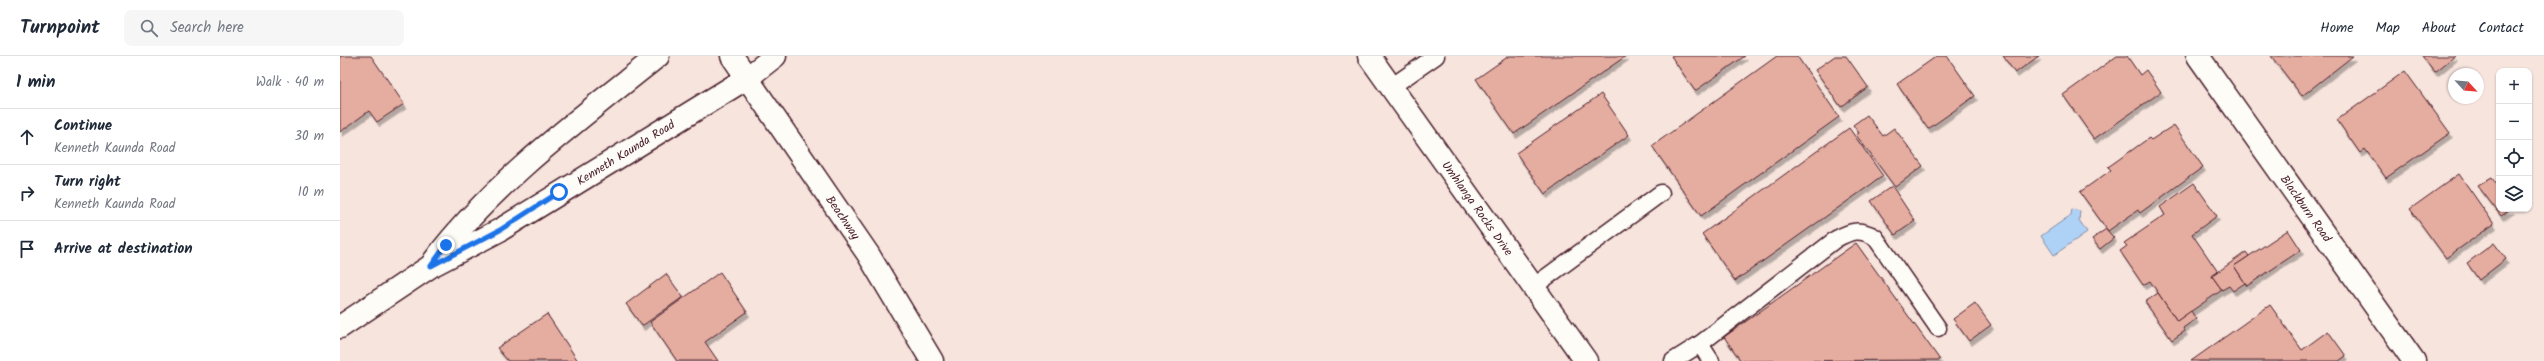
<!DOCTYPE html>
<meta charset="utf-8">
<style>
body{margin:0;font-family:Kalam,sans-serif;background:#f6f6f7;color:#1f2937}
.controls{position:absolute;right:12px;top:12px;display:grid;overflow:hidden;border-radius:8px;box-shadow:0 1px 3px #0004}
.controls button{width:36px;height:36px;display:grid;place-items:center;padding:0;border:0;border-bottom:1px solid #e0e1e3;background:#fff;color:#1f2937;font:20px sans-serif}
.compass{position:absolute;left:2108px;top:12px;width:36px;height:36px;border-radius:50%;background:#fff;box-shadow:0 1px 3px #0004;rotate:116deg}
.stop{position:absolute;width:12px;height:12px;margin:-9px;border:3px solid #1a73e8;border-radius:50%;background:#fff}
.stop.end{background:#1a73e8;border-color:#fff;box-shadow:0 1px 4px #0008}
.list{margin:0;padding:0;list-style:none}
h2{display:flex;justify-content:space-between;align-items:center;height:52px;margin:0;padding:0 16px;font-size:17px}
h2 small{font-size:13px;font-weight:400;color:#747a83}
.list li{display:grid;grid-template-columns:26px 1fr auto;gap:12px;align-items:center;box-sizing:border-box;height:56px;padding:0 16px;border-top:1px solid #e0e1e3}
.list b{display:block;font-size:15px;white-space:nowrap}
.list p{margin:0;font-size:13px;white-space:nowrap;color:#747a83}
.list em{font-size:13px;font-style:normal;color:#747a83}
.icon{flex:none;width:22px;height:22px;fill:none;stroke:currentColor;stroke-width:2;stroke-linecap:round;stroke-linejoin:round}
.map{position:relative;flex:none;width:2204px;height:305px;overflow:hidden}
header{display:flex;align-items:center;gap:24px;box-sizing:border-box;height:56px;padding:0 20px;background:#fff;border-bottom:1px solid #e0e1e3}
header strong{font-size:19px}
nav{display:flex;gap:22px;margin-inline-start:auto;font-size:14px}
.search{width:280px;height:36px;background:#f6f6f7;display:flex;align-items:center;gap:10px;box-sizing:border-box;padding:0 14px;border-radius:8px;color:#747a83;font-size:15px}
main{display:flex}
aside{flex:1;background:#fff}
.map>svg:first-child{display:block}
.water{fill:#aed2f6;stroke:#868aa5}
.building{fill:#e5aca0;stroke:#4a1f2b;filter:url(#shadow)}
.lines{fill:none;stroke-linecap:round;stroke-linejoin:round}
.service-casing{stroke:#4a1f2b;stroke-width:19}
.minor-casing{stroke:#4a1f2b;stroke-width:25}
.secondary-casing{stroke:#4a1f2b;stroke-width:25}
.service{stroke:#fdfcf7;stroke-width:16}
.minor{stroke:#fdfcf7;stroke-width:22}
.secondary{stroke:#fdfcf7;stroke-width:22}
.route{stroke:#1a73e8;stroke-width:5}
.labels{text-anchor:middle;dominant-baseline:central;stroke-width:3;stroke-linejoin:round;paint-order:stroke}
.street-label{font-size:12px;fill:#4a1f2b;stroke:#fdfcf7}
</style>
<header>
<strong>Turnpoint</strong>
<div class="search"><svg class="icon" aria-label="search" viewBox="0 0 24 24"><circle cx="10" cy="10" r="6"/><path d="M15 15l6 6"/></svg>Search here</div>
<nav><a>Home</a><a>Map</a><a>About</a><a>Contact</a></nav>
</header>
<main>
<aside>
<h2>1 min<small>Walk · 40 m</small></h2>
<ul class="list">
<li><svg class="icon" aria-label="ahead" viewBox="0 0 24 24"><path d="M12 20V5M6 11l6-6 6 6"/></svg><div><b>Continue</b><p>Kenneth Kaunda Road</p></div><em>30 m</em></li>
<li><svg class="icon" aria-label="right" viewBox="0 0 24 24"><path d="M7 20v-9h11M14 6l5 5-5 5"/></svg><div><b>Turn right</b><p>Kenneth Kaunda Road</p></div><em>10 m</em></li>
<li><svg class="icon" aria-label="arrive" viewBox="0 0 24 24"><path d="M6 21V4h12l-3 4 3 4H6"/></svg><div><b>Arrive at destination</b></div></li>
</ul>
</aside>
<div class="map">
<svg width="2204" height="305" viewBox="0 0 2204 305">
<defs>
<filter id="shadow"><feDropShadow dx="2.5" dy="4.5" stdDeviation="0" flood-color="#0004"/></filter>
</defs>
<rect width="100%" height="100%" fill="#f6e4dd"/>
<filter id="ink" filterUnits="userSpaceOnUse"><feTurbulence type="fractalNoise" baseFrequency=".025" numOctaves="2"/><feDisplacementMap in="SourceGraphic" scale="8" xChannelSelector="R" yChannelSelector="G"/><feConvolveMatrix kernelMatrix="1 2 1 2 8 2 1 2 1" color-interpolation-filters="sRGB"/></filter>
<g filter="url(#ink)">
<polygon class="water" points="1732,153 1740,155 1739,164 1747,176 1714,199 1701,180 1731,159"/>
<g class="building">
<polygon points="0,0 31,0 64,48 37,66 29,55 0,76"/>
<polygon points="1169,0 1286,0 1174,78 1136,23"/>
<polygon points="1331,0 1405,0 1355,35"/>
<polygon points="1437,0 1457,0 1499,61 1361,160 1312,90"/>
<polygon points="1495,0 1506,0 1528,31 1501,51 1475,14"/>
<polygon points="1597,0 1607,0 1635,40 1588,73 1557,28"/>
<polygon points="1663,0 1699,0 1675,17"/>
<polygon points="1777,0 1787,0 1800,19 1806,14 1821,36 1754,83 1723,39"/>
<polygon points="1931,0 2013,0 1962,40"/>
<polygon points="2082,0 2115,0 2095,16"/>
<polygon points="2065,15 2110,77 2046,122 2025,93 2020,97 1997,64"/>
<polygon points="1261,38 1289,79 1205,138 1176,97"/>
<polygon points="1527,59 1543,80 1554,72 1583,110 1555,131 1516,79 1519,77 1513,69"/>
<polygon points="1834,69 1863,111 1800,157 1798,154 1768,175 1740,136 1771,114 1768,111 1809,82 1811,84"/>
<polygon points="1509,72 1543,120 1395,225 1362,178"/>
<polygon points="2119,118 2154,168 2106,202 2070,153"/>
<polygon points="2152,122 2159,132 2159,153 2172,153 2161,160 2138,130"/>
<polygon points="1854,127 1877,160 1852,178 1878,216 1872,220 1882,234 1837,265 1810,225 1803,229 1780,195 1787,190 1784,187 1825,159 1820,151"/>
<polygon points="1552,130 1575,165 1555,179 1531,145"/>
<polygon points="1766,173 1774,182 1760,193 1752,183"/>
<polygon points="1948,174 1961,194 1907,230 1894,210"/>
<polygon points="1516,187 1600,304 1401,305 1384,281"/>
<polygon points="2154,187 2166,203 2139,224 2127,207"/>
<polygon points="1906,196 1909,200 1894,210 1905,227 1893,235 1889,230 1882,234 1872,220"/>
<polygon points="380,216 407,256 365,286 378,305 337,305 310,266"/>
<polygon points="326,218 343,241 302,270 286,248"/>
<polygon points="1818,237 1837,265 1851,255 1856,263 1843,272 1845,275 1832,284 1805,246"/>
<polygon points="1635,247 1651,269 1629,285 1613,263"/>
<polygon points="1930,249 1962,294 1988,275 2006,300 1999,305 1851,305"/>
<polygon points="207,258 238,305 168,305 157,292"/>
</g>
<g class="lines">
<g class="service-casing">
<g id="service">
<polyline points="1051,31 1096,0"/>
<polyline points="1193,231 1321,137"/>
<path d="M1360 288 1496 183C1511 175 1519 172 1535 181L1598 272"/>
<polyline points="1333,305 1360,288 1371,305"/>
</g>
</g>
<g class="minor-casing">
<g id="minor">
<path id="s1" d="M392 0 528 198 592 305"/>
<path id="s2" d="M1858 0 2074 305"/>
</g>
</g>
<g class="secondary-casing">
<g id="secondary">
<path id="s3" d="M1029 0 1246 305"/>
<path d="M94 205C151 128 243 60 318 0"/>
<path id="s4" d="M0 271 91 210 160 174 407 22 435 0"/>
</g>
</g>
<use href="#service" class="service"/>
<use href="#minor" class="minor"/>
<use href="#secondary" class="secondary"/>
</g>
</g>
<g class="lines" filter="url(#ink)">
<polyline class="route" points="106,189 91,210 160,174 219,136"/>
</g>
<g class="labels">
<g class="street-label">
<text stroke="none"><textPath href="#s4" startOffset="335">Kenneth Kaunda Road</textPath></text>
<text stroke="none"><textPath href="#s2" startOffset="187">Blackburn Road</textPath></text>
<text stroke="none"><textPath href="#s3" startOffset="187">Umhlanga Rocks Drive</textPath></text>
<text stroke="none"><textPath href="#s1" startOffset="196">Beachway</textPath></text>
</g>
</g>
</svg>
<div class="controls">
<button>+</button>
<button>−</button>
<button><svg class="icon" aria-label="locate" viewBox="0 0 24 24"><circle cx="12" cy="12" r="6"/><path d="M12 2v4M12 18v4M2 12h4M18 12h4"/></svg></button>
<button><svg class="icon" aria-label="layers" viewBox="0 0 24 24"><path d="M12 4l9 5-9 5-9-5zM3 14l9 5 9-5"/></svg></button>
</div>
<svg class="compass" viewBox="-18 -18 36 36"><path d="M0-13l5 13h-10z" fill="#e53935"/><path d="M0 13l5-13h-10z" fill="#747a83"/></svg>
<div class="stop" style="left:219px;top:136px"></div>
<div class="stop end" style="left:106px;top:189px"></div>
</div>
</main>
